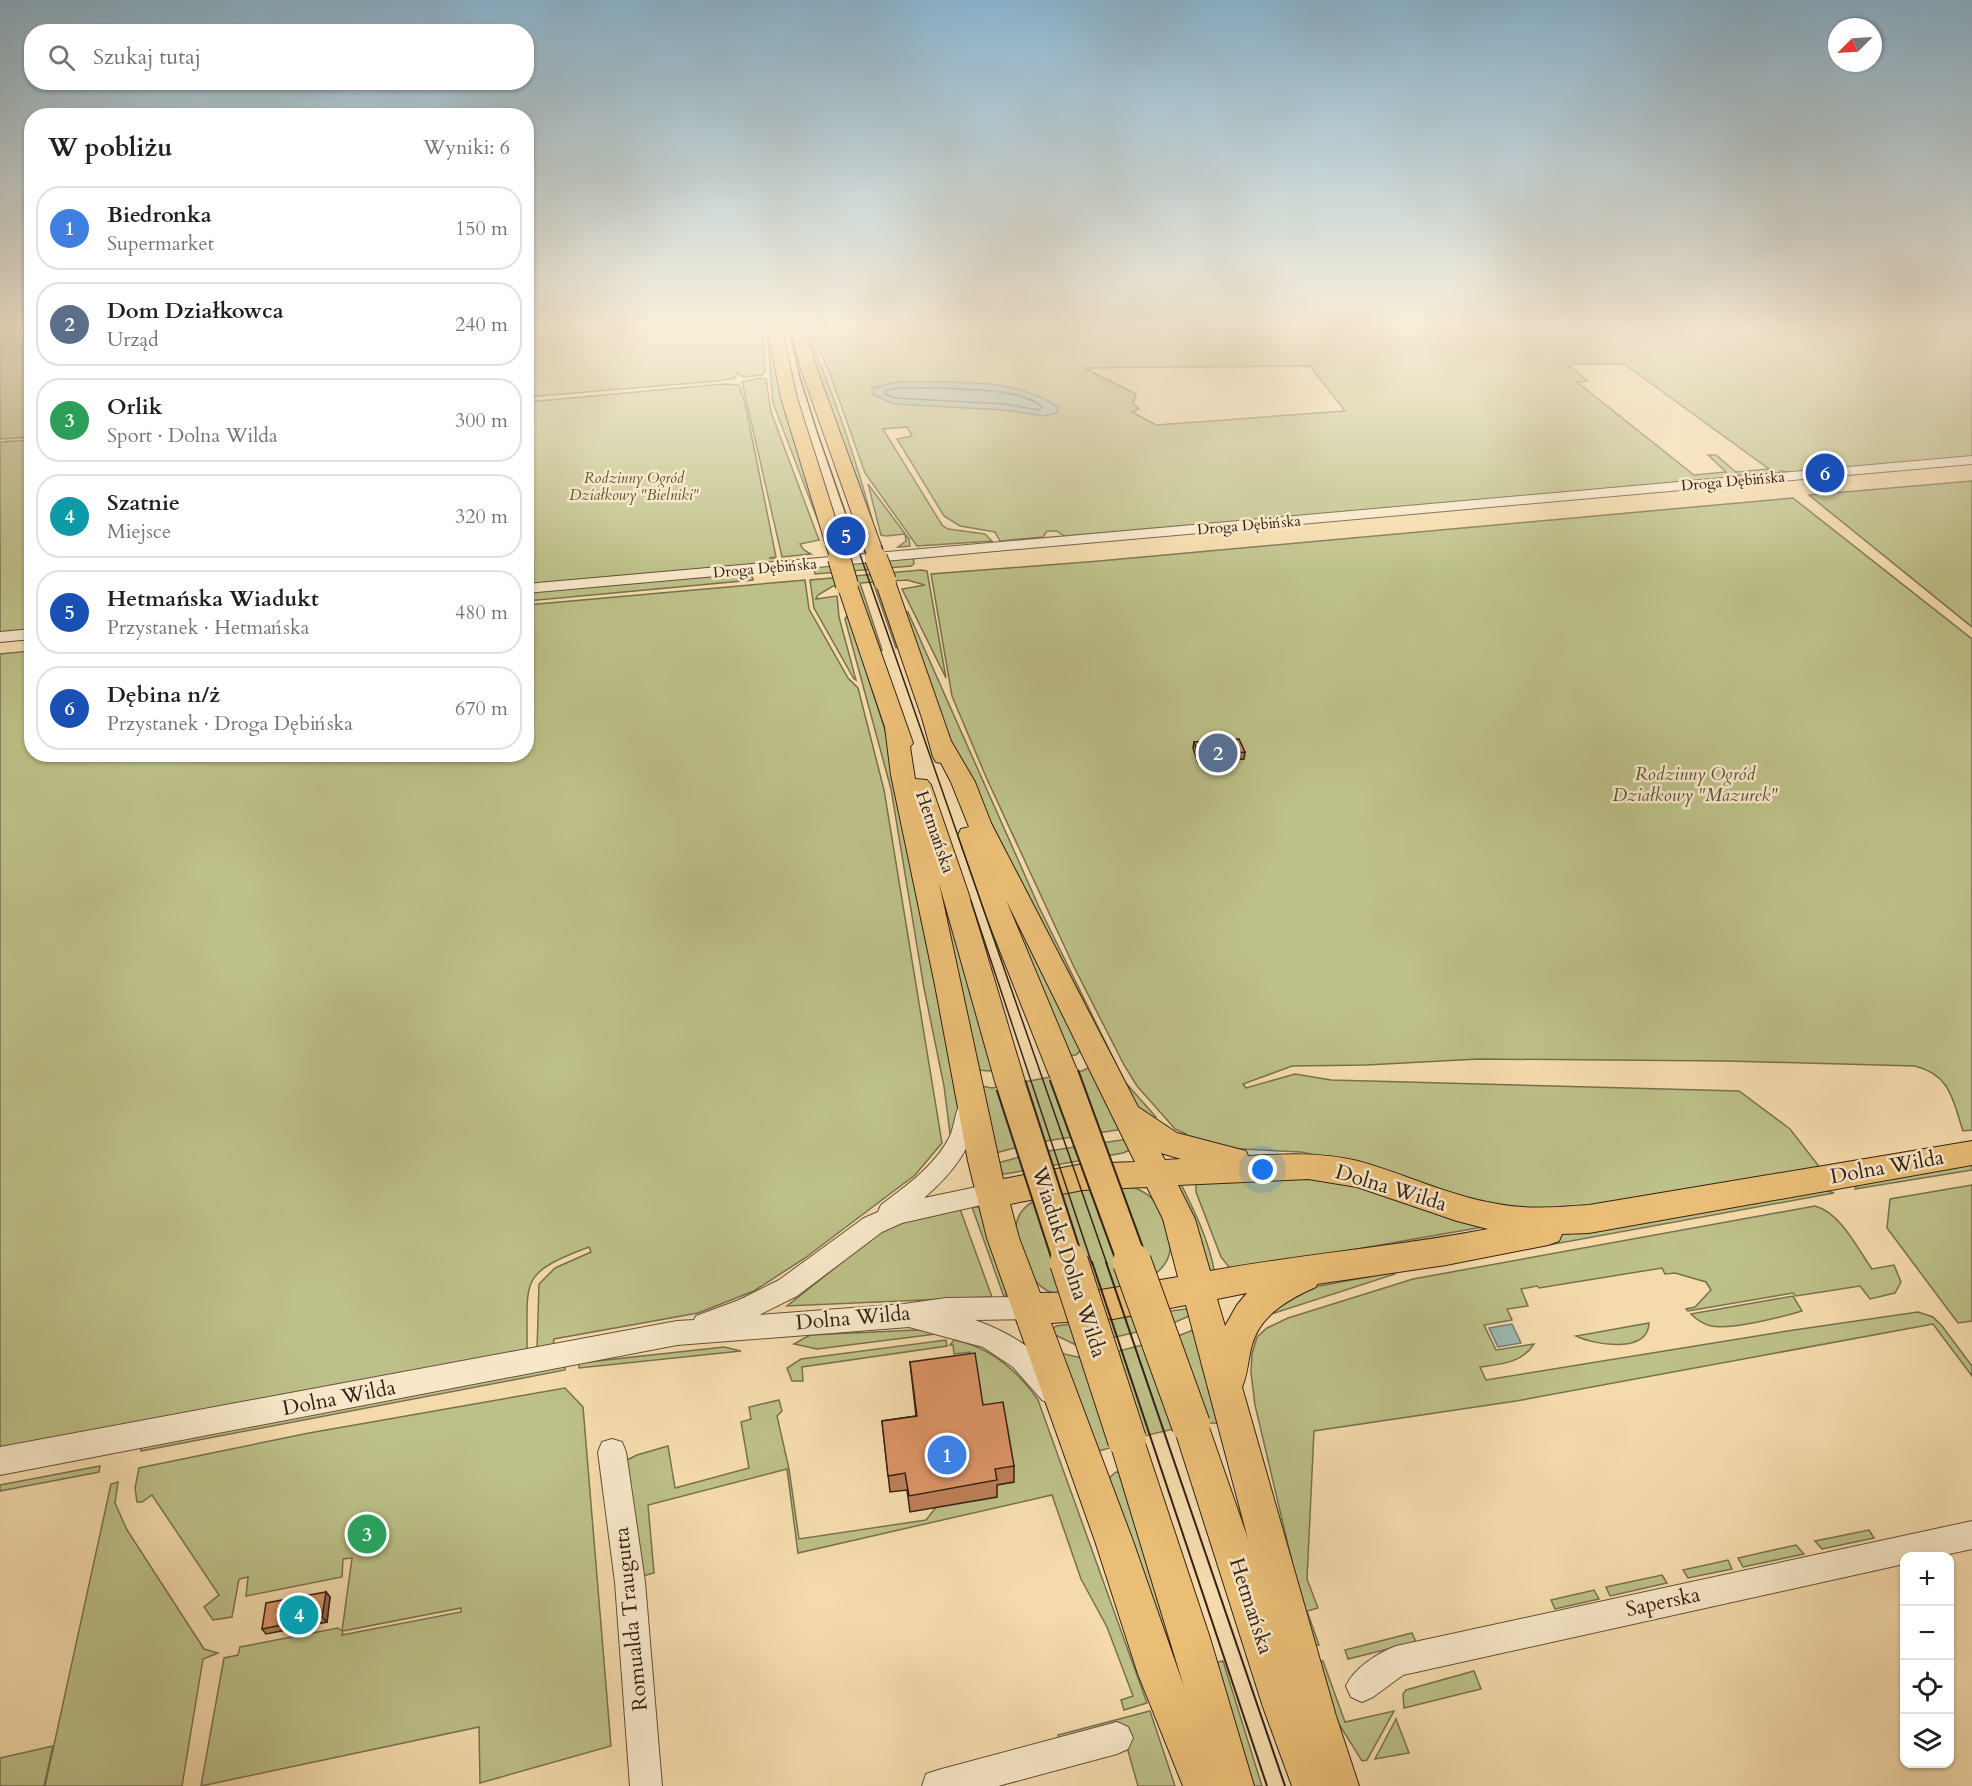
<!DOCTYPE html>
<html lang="pl">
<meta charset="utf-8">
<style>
body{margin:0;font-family:Cardo,serif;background:#f2f2f2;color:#202124}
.controls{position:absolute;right:18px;bottom:18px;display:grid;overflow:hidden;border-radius:12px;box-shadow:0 2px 4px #0004}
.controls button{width:54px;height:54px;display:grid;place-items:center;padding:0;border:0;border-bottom:2px solid #e0e0e0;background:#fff;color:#202124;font:30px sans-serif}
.compass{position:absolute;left:1828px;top:18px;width:54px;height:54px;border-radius:50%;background:#fff;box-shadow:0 2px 4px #0004;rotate:246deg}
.you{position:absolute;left:1263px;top:1170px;width:21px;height:21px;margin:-15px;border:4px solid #fff;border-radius:50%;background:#1a73e8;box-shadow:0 0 0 9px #1a73e833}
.badge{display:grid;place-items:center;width:39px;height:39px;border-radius:50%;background:#8f2418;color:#fff;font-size:20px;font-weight:700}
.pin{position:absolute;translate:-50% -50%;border:3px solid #fff;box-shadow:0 2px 6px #0006}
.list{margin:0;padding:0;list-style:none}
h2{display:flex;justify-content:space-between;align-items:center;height:78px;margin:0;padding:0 24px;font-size:26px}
h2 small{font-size:20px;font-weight:400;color:#757577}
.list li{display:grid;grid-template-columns:39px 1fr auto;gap:18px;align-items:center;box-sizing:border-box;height:84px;margin:0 12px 12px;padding:0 12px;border:2px solid #e0e0e0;border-radius:24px}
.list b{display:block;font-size:22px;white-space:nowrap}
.list p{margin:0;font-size:20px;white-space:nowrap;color:#757577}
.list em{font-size:20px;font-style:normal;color:#757577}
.icon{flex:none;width:33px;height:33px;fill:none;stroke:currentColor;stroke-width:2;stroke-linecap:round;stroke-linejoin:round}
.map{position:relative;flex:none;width:1972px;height:1786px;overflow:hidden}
.search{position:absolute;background:#fff;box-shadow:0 2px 4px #0004;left:24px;top:24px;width:510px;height:66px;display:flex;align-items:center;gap:15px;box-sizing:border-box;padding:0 21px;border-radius:24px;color:#757577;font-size:22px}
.panel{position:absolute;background:#fff;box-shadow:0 2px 4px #0004;left:24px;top:108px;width:510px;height:654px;border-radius:24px}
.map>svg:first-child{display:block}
.green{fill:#bdc088;stroke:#78704e;stroke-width:1.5;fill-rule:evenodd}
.water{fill:#9db9b1;stroke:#737c72;stroke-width:1.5}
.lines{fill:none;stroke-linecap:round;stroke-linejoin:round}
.shore{stroke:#686c62;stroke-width:1.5}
.minor-casing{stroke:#644f3a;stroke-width:2}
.major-casing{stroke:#342014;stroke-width:2}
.minor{fill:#f8e8c9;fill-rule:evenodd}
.major{fill:#eabe76;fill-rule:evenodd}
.tram-far1{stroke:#342014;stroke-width:1.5}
.tram{stroke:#342014;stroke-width:2}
.major-bridge-far3-casing{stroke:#342014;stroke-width:19;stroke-linecap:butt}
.major-bridge-far2-casing{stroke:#342014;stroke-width:24;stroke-linecap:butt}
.major-bridge-far1-casing{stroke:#342014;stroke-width:32;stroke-linecap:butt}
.major-bridge-casing{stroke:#342014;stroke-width:40;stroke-linecap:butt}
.major-bridge-far3{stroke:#eabe76;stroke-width:16}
.major-bridge-far2{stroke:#eabe76;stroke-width:22}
.major-bridge-far1{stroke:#eabe76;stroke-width:28}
.major-bridge{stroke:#eabe76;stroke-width:38}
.wall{fill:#bd7f59;stroke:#342014;stroke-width:1.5}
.shaded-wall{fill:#9a6848;stroke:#342014;stroke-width:1.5}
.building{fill:#dc9467;stroke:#342014;stroke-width:1.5}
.labels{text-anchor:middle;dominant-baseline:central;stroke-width:5;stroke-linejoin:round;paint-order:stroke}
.far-park-label{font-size:15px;font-style:italic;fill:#5d5037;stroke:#f8e8c9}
.far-street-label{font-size:15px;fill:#342014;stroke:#f8e8c9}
.park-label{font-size:18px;font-style:italic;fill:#5d5037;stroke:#f8e8c9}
.street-label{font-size:18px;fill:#342014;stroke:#f8e8c9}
.near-street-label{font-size:21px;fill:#342014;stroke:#f8e8c9}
</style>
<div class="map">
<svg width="1972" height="1786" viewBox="0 0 1972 1786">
<rect width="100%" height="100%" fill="#f5dbac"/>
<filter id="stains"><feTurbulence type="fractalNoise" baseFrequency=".00333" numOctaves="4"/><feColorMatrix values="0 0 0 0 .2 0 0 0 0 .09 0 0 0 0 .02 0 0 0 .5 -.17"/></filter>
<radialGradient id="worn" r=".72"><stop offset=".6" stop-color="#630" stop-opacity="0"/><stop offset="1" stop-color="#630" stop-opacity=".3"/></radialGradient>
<g class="green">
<polygon points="527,325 762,325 765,372 762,375 744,377 737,373 735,378 718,381 527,397"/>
<path d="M802 325H804C833 392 857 460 875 531L824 394Z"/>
<path d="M808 325H1972V457L1792 472 1780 471V473L1743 476 1739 475 1733 477 1067 538 1057 531H1047L1043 537 1000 541 995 532 960 526 944 516 897 439 912 436 907 427 883 429 942 525 948 529 985 534 992 541 917 546 865 473 830 374ZM1576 364H1624L1769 469 1736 472 1716 455H1708L1726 472 1694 475 1577 382 1588 381 1569 366ZM1310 366 1345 411 1156 425 1132 412 1139 409 1133 404 1136 394 1084 368Z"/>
<polygon points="767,328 769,328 823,534 773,403"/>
<polygon points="31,337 31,437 0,439 0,339"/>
<polygon points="760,378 766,379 771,412 819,540 800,544 804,550 811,554 782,557 742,382"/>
<polygon points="723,384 739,385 745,403 776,557 769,558 776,558 776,562 527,586 527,402"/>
<polygon points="31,440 31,631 0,633 0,442"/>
<polygon points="1972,481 1972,627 1809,495"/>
<polygon points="868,484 909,539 910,546 898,547 906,541 905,534 886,536 881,535"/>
<path d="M1793 498 1972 639V1130L1963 1131C1953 1101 1951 1075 1915 1066L1727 1061 1479 1059 1366 1065 1292 1066 1243 1084 1246 1088 1295 1074 1331 1080 1739 1091 1790 1129 1821 1169 1584 1210H1502L1337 1159 1301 1152 1224 1148 1184 1142 1186 1134 1175 1129 1137 1086 1124 1065 1074 967 986 777 952 696 931 574 1099 561Z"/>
<polygon points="913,557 914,564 911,566 815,574 814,567"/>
<polygon points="921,570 927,571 946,678 902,589 925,585 907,580 877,582 898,647 896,648 873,582 860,583 882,650 877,650 855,584 833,586 818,595 816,599 837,596 839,617 856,680 854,679 814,608 810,580"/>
<polygon points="715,575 752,575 753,580 527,601 527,592"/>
<path d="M805 580 809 609 848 678 858 688 884 790 942 1143 915 1175 805 1258 754 1291 698 1313 554 1339 553 1347 537 1350 539 1284 555 1268 591 1252 589 1247C517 1274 528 1280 527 1352L0 1450V654L31 651 32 754H526L527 605Z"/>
<polygon points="904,612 908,612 1039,907 1125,1082 1156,1117 1152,1122 1139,1109 1124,1088 951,743"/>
<polygon points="848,614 892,752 960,1100 951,1141 944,1086 924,988 891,789 845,619"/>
<polygon points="977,830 1082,1049 1076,1055 1067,1056"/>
<polygon points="926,836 996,1069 990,1071 977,1070"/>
<polygon points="1090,1067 1124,1129 1033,1143 992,1154 981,1086 992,1088 1082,1071"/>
<polygon points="1128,1139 1130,1150 1123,1153 1005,1174 1001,1173 994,1164 1035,1153"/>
<polygon points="1972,1161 1972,1170 1855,1189 1857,1185"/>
<polygon points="1320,1175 1483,1227 1232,1271 1221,1257 1196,1192 1196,1179"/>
<path d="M1179 1180C1194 1210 1209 1240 1215 1274L1205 1275 1170 1181Z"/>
<path d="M1125 1184C1149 1192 1158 1200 1165 1224 1169 1234 1173 1243 1169 1255 1159 1290 1085 1298 1054 1293 1046 1292 1038 1284 1032 1278 1027 1265 1017 1249 1016 1235 1010 1185 1094 1188 1125 1184Z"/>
<polygon points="1972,1185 1972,1321 1958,1323 1887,1228 1890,1199"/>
<polygon points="1821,1189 1834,1193 1499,1254 1546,1236"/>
<path d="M1815 1206C1841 1213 1857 1248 1872 1269L1894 1265 1901 1282 1895 1293 1870 1299 1860 1286 1796 1296 1793 1293 1688 1311 1686 1309 1695 1307 1711 1290 1706 1282 1675 1273 1665 1274 1662 1268 1539 1288 1537 1286 1521 1289 1528 1306 1507 1309 1512 1320 1484 1325 1496 1350 1534 1344C1522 1363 1501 1364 1480 1367L1486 1380 1794 1330 1918 1312 1933 1317 1942 1326 1972 1366V1376L1933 1324 1516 1401 1314 1431 1307 1579 1318 1608 1307 1611 1319 1645 1312 1646 1255 1405 1251 1373 1252 1354 1257 1337 1267 1328 1288 1318 1413 1279Z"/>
<polygon points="972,1207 980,1207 1009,1292 1004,1297"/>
<polygon points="960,1209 992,1297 787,1306 880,1232 895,1224"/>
<polygon points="1395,1272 1395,1274 1262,1317 1303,1289"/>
<path d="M1793 1296 1802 1311C1782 1317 1731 1330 1711 1326 1703 1324 1697 1320 1691 1314Z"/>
<polygon points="1193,1308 1194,1314 1173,1323 1083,1345 1076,1345 1049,1332 1056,1326"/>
<path d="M1649 1323C1648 1354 1594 1345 1576 1336Z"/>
<polygon points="1198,1328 1220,1423 1209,1423 1207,1421 1110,1444 1110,1448 1098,1451 1055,1352 1087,1359 1178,1336"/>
<polygon points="917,1330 952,1332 817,1349 794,1344 810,1335"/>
<polygon points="946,1340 947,1346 802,1367 803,1381 792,1381 787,1368 801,1359"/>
<path d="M954 1340C991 1347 1017 1370 1038 1400L1147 1703 1124 1710 1121 1700 1133 1696 1107 1627 1081 1579 1052 1495 798 1553 787 1469 648 1505 654 1573 639 1577 623 1462 637 1455 668 1446 675 1488 749 1468 741 1422 751 1419 749 1407 779 1400 782 1411 777 1416 789 1469 799 1539 926 1520 937 1506 995 1485 1013 1482 983 1423 970 1352 954 1354 953 1345H950Z"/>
<polygon points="724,1347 741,1351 579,1368 579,1363"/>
<polygon points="565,1366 565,1370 141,1451 142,1446"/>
<path d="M565 1388 583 1407 611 1746 480 1783 479 1727 201 1786 224 1658 238 1655 240 1647 338 1628 342 1631 352 1558 343 1559 342 1577 246 1596 248 1577 239 1579 232 1617 213 1620 204 1607 219 1595 152 1495 142 1502H137L135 1488 139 1468 309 1433ZM461 1608V1612L342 1635 343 1631Z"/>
<polygon points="100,1466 99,1472 0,1491 0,1485"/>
<polygon points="1116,1472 1124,1473 1180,1672 1177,1671 1108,1479"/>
<polygon points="118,1482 115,1503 127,1530 204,1649 218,1653 203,1659 182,1786 45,1786 111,1484"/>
<polygon points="1869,1530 1874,1538 1822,1549 1815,1541"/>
<polygon points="1796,1545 1804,1554 1743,1567 1738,1558"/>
<polygon points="1728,1560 1732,1569 1688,1578 1683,1570"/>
<polygon points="1662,1575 1667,1583 1610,1596 1606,1587"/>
<polygon points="1594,1590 1599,1599 1555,1609 1551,1600"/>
<polygon points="1412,1633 1416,1642 1348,1659 1345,1650"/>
<polygon points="1223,1661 1262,1786 1251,1786 1214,1663"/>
<polygon points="1323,1661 1345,1722 1394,1711 1367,1760 1362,1761 1332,1713 1317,1663"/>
<polygon points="1474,1671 1481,1689 1404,1708 1403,1694 1406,1690"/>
<polygon points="1150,1711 1175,1786 1138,1786 1121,1726 1060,1743 1058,1735"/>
<polygon points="1396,1719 1409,1753 1375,1759"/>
<polygon points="53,1746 44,1786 0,1786 0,1758"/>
</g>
<g class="water">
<path d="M897 382C949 383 1014 376 1058 407L1057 413 1043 416 1005 410 894 404 872 394V388Z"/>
<polygon points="1512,1324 1521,1343 1498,1347 1489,1328"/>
</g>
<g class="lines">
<path class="shore" d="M898 388C927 388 1023 386 1042 407L1039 410 1005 404 895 398 885 394 887 390Z"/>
<g class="minor-casing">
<g id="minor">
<polygon points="1972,456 1972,464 526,593 526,584"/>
<polygon points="32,629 32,639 0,642 0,632"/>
<path d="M969 1098 977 1101 980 1107C974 1146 953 1173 924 1198L991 1184 999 1187 1003 1194 999 1201 902 1223 882 1232 797 1296 759 1315 904 1304 946 1298 1028 1297 1037 1300 1041 1308 1037 1316 1028 1319 975 1320C1011 1333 1048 1354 1064 1391L1060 1400 1051 1404 1042 1400 1013 1367 983 1347 909 1327 677 1345 0 1475V1447L677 1321 694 1320 696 1316 739 1300 779 1280 864 1218 878 1212 881 1205C906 1186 936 1165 950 1136 955 1124 955 1112 961 1101Z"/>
<polygon points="612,1439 622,1442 626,1452 645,1582 662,1786 630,1786 615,1582 598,1452 602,1442"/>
<path d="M1972 1521V1549L1940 1556H1904V1564L1403 1675 1373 1697 1362 1702 1351 1697 1346 1686C1354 1668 1378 1653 1396 1646Z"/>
<polygon points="1117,1722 1128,1727 1133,1738 1128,1749 1117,1754 998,1786 922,1786 926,1774 938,1770"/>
</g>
</g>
<g class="major-casing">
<g id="major">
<polygon points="767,325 781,325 797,398 846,552 844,556 830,556 828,552 781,398"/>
<polygon points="789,325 803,325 818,372 882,548 880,552 866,552 864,548 802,372"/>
<path d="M885 575 892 577 895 581 951 741 975 782 991 823 1138 1107 1177 1133 1246 1151 1248 1156C1285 1154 1321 1152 1358 1161 1405 1174 1449 1196 1498 1204 1528 1210 1558 1207 1589 1205L1972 1141V1165L1589 1233 1562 1234 1559 1241 1548 1245 1446 1265 1317 1284 1316 1287C1289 1299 1260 1315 1252 1345 1248 1359 1248 1374 1242 1387L1336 1716 1359 1786H1292L1263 1707 1173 1425 1178 1413 1191 1408 1204 1413 1248 1539 1186 1305 1113 1319 1051 1323 1133 1541 1184 1687 1109 1440 1114 1428 1127 1423 1140 1428 1210 1638 1254 1786H1183L1138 1674 1095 1541 987 1238 968 1161 935 985 891 775 885 727 837 585 840 581H854L857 585 913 743 910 747 915 779 927 780 931 785 968 892 1026 1085 1021 1093 1011 1096 1001 1093 996 1085 939 883 1003 1179 1083 1164 1135 1162 1006 900 1079 1075 1074 1083 1064 1086 1054 1083 1049 1075 987 918 958 835 961 829 969 827 951 782 941 763 936 762 933 757 922 718 875 581 878 577ZM1161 1153 1181 1159 1165 1160ZM1308 1179 1357 1187 1457 1221 1488 1229C1395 1247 1302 1254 1210 1271L1195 1219 1178 1185ZM1147 1187 1163 1219 1178 1277 1089 1292 1040 1293 1019 1238 1010 1204 1083 1190ZM1247 1293 1237 1305 1225 1326 1217 1299Z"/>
</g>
</g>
<use href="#minor" class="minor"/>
<use href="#major" class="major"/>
<g class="tram-far1">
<polyline points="788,325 800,377 817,431 1107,1264"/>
<polyline points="971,901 1092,1264"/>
</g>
<g class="tram">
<polyline points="1092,1262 1267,1786"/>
<polyline points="1106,1262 1285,1786"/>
</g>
<g class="major-bridge-far3-casing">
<g id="major-bridge-far3">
<polyline points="873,548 877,559"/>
<polyline points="837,552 839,559"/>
</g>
</g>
<g class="major-bridge-far2-casing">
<g id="major-bridge-far2">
<polyline points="839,558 847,585"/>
<polyline points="876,558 885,581"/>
</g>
</g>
<g class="major-bridge-far1-casing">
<g id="major-bridge-far1">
<polyline points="1064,1075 1133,1264"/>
<polyline points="1011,1085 1069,1264"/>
</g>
</g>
<g class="major-bridge-casing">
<g id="major-bridge">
<polyline points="1069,1262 1127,1440"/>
<polyline points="1132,1262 1191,1425"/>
</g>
</g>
<use href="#major-bridge-far3" class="major-bridge-far3"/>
<use href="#major-bridge-far2" class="major-bridge-far2"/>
<use href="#major-bridge-far1" class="major-bridge-far1"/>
<use href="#major-bridge" class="major-bridge"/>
</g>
<g class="wall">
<polygon points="1194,742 1245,752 1244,759 1198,763 1193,748"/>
<polygon points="910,1362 983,1405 1014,1466 1014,1482 997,1485 997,1497 910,1512 907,1490 890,1492 882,1421 916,1416"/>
<polygon points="326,1592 330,1597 327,1622 266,1634 262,1629"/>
</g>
<polygon class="shaded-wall" points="326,1592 330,1597 327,1622 322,1617"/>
<g class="building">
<polygon points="1239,739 1245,752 1199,757 1194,742"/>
<polygon points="975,1353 983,1405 1003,1402 1014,1466 995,1469 997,1480 909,1496 905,1473 888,1476 882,1421 917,1416 910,1362"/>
<polygon points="326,1592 322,1617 262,1629 266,1603"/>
</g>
<linearGradient id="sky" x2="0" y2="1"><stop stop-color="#8ab6d2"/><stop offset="0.57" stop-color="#faefda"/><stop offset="1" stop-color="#faefda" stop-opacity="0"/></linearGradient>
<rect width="1972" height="575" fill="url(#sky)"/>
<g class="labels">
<g class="far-park-label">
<text x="634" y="478">Rodzinny Ogród<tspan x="634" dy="17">Działkowy "Bielniki"</tspan></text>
</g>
<g class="far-street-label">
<text transform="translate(1733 481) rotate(-5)">Droga Dębińska</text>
<text transform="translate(1249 525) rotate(-5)">Droga Dębińska</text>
<text transform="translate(765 568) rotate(-5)">Droga Dębińska</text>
</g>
<g class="park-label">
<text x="1695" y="774">Rodzinny Ogród<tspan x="1695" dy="21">Działkowy "Mazurek"</tspan></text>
</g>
<g class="street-label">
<text transform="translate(935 832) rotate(71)">Hetmańska</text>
</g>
<g class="near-street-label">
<text transform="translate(1887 1167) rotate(-10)">Dolna Wilda</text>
<text transform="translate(1391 1188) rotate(17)">Dolna Wilda</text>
<text transform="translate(1069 1262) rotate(72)">Wiadukt Dolna Wilda</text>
<text transform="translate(853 1318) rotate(-5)">Dolna Wilda</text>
<text transform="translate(339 1398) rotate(-11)">Dolna Wilda</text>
<text transform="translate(1663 1602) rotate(-12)">Saperska</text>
<text transform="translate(1251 1606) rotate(72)">Hetmańska</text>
<text transform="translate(631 1619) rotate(-96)">Romualda Traugutta</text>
</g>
</g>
<rect width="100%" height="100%" filter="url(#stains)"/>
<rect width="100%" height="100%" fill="url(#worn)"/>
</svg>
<div class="controls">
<button>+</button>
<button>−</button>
<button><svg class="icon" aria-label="locate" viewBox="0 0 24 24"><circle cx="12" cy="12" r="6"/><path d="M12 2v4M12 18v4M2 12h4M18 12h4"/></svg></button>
<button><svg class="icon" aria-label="layers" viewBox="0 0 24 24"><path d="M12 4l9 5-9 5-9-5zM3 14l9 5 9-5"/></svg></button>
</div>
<svg class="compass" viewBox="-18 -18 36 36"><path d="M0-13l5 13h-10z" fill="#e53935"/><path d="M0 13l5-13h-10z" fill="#757577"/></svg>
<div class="you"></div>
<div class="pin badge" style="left:947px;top:1455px;background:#3f7fe0">1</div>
<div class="pin badge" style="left:1218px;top:753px;background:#5c6f8a">2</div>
<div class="pin badge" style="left:367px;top:1534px;background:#2e9e5b">3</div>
<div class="pin badge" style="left:299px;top:1615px;background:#0f9aa8">4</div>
<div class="pin badge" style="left:846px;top:536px;background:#1a4fb4">5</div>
<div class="pin badge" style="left:1825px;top:473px;background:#1a4fb4">6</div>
<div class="search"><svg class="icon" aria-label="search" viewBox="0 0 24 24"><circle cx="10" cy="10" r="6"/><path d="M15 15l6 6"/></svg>Szukaj tutaj</div>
<section class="panel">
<h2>W pobliżu<small>Wyniki: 6</small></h2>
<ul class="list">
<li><span class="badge" style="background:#3f7fe0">1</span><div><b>Biedronka</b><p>Supermarket</p></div><em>150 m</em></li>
<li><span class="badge" style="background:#5c6f8a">2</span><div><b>Dom Działkowca</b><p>Urząd</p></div><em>240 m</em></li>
<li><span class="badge" style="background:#2e9e5b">3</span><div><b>Orlik</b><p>Sport · Dolna Wilda</p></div><em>300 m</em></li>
<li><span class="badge" style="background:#0f9aa8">4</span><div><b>Szatnie</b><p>Miejsce</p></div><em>320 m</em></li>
<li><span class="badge" style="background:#1a4fb4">5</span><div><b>Hetmańska Wiadukt</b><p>Przystanek · Hetmańska</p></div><em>480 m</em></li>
<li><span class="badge" style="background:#1a4fb4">6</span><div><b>Dębina n/ż</b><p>Przystanek · Droga Dębińska</p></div><em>670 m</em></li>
</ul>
</section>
</div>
